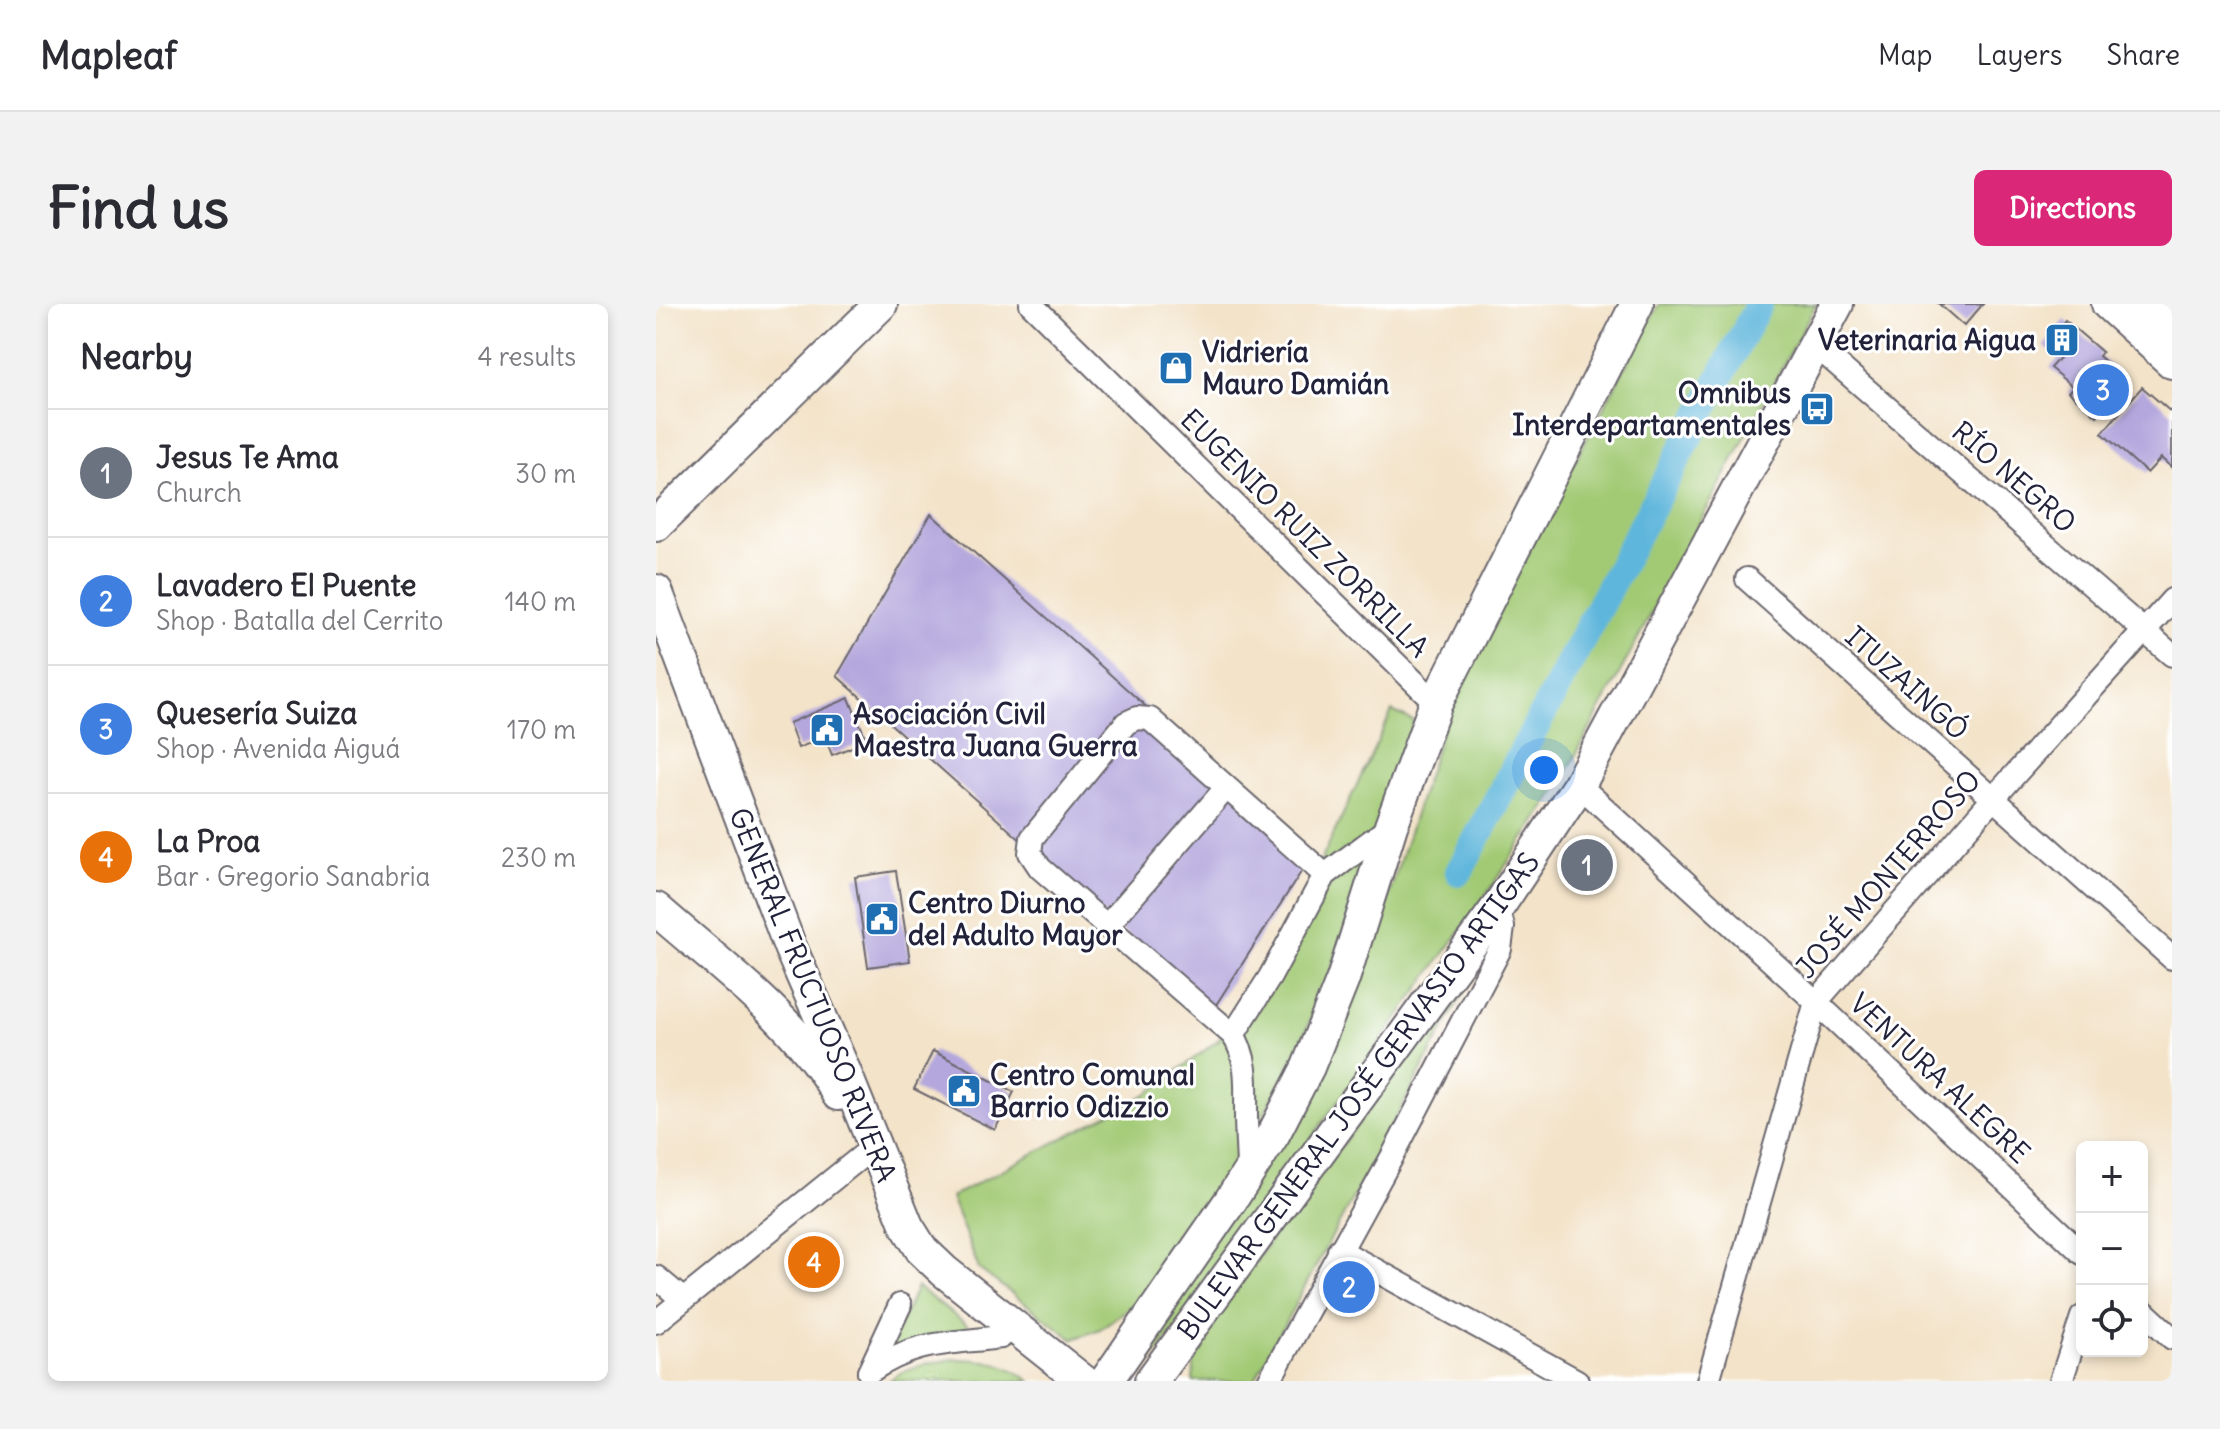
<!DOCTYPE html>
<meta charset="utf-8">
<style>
body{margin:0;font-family:Delius,sans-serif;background:#f2f2f3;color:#2b2b33}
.controls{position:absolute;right:24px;bottom:24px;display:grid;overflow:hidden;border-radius:12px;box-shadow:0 4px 12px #0003}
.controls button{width:72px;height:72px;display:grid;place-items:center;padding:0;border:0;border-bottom:2px solid #e1e1e2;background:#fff;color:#2b2b33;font:40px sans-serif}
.you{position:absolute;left:888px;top:466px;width:28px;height:28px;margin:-20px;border:6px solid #fff;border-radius:50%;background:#1a73e8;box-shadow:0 0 0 12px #1a73e833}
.badge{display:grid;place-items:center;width:52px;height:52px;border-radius:50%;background:#db2777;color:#fff;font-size:26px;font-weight:700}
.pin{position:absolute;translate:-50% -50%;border:4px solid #fff;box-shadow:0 2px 8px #0006}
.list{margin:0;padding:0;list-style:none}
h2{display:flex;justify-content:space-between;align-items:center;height:104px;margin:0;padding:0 32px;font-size:34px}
h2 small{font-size:26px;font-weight:400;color:#7c7c81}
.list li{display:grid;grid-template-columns:52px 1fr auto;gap:24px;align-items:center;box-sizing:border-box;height:128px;padding:0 32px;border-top:2px solid #e1e1e2}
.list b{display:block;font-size:30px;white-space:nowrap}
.list p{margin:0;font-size:26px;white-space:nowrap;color:#7c7c81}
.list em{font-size:26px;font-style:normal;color:#7c7c81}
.icon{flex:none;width:44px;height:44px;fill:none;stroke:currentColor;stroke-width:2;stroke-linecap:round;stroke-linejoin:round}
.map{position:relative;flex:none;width:1516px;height:1077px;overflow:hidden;border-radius:12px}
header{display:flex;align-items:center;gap:48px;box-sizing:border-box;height:112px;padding:0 40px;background:#fff;border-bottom:2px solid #e1e1e2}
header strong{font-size:38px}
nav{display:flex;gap:44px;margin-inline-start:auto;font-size:28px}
.intro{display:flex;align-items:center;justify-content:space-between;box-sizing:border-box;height:192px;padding:0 48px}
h1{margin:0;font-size:56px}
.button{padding:20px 36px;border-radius:12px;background:#db2777;color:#fff;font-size:28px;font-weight:700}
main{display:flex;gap:48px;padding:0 48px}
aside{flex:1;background:#fff;border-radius:12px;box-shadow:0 4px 12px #0003}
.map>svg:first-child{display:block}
.green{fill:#a2ca75;stroke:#627658;stroke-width:2}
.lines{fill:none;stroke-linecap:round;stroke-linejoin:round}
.canal{stroke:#5fb6dc;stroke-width:28}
.building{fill:#b4a7dd}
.street-casing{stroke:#6b666d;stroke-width:26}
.secondary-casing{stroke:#6b666d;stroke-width:36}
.street{stroke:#fff;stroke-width:22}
.secondary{stroke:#fff;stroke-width:32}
.labels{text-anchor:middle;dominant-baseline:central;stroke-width:6;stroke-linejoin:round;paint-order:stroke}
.poi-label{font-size:28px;font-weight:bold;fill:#22223b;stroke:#fff;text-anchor:start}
.street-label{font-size:28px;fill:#22223b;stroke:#fff}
</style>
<header>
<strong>Mapleaf</strong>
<nav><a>Map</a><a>Layers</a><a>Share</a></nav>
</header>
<div class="intro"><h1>Find us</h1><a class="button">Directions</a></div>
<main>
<aside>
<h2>Nearby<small>4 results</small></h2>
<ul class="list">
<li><span class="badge" style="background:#6b7280">1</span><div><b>Jesus Te Ama</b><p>Church</p></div><em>30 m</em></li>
<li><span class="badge" style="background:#3f7fe0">2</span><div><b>Lavadero El Puente</b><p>Shop · Batalla del Cerrito</p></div><em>140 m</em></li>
<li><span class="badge" style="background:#3f7fe0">3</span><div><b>Quesería Suiza</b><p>Shop · Avenida Aiguá</p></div><em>170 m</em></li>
<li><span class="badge" style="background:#e8710a">4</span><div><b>La Proa</b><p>Bar · Gregorio Sanabria</p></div><em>230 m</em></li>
</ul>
</aside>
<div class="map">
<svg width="1516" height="1077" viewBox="0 0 1516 1077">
<rect width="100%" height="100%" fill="#fff"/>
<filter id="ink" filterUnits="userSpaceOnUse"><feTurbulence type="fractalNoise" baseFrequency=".0125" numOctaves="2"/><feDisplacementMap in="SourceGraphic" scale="16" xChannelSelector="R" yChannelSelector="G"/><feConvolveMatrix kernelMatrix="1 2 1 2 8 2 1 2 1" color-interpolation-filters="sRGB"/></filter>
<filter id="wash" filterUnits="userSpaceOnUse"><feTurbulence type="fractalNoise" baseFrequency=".006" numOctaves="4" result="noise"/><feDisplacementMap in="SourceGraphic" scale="32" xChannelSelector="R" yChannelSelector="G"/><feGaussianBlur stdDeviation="1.8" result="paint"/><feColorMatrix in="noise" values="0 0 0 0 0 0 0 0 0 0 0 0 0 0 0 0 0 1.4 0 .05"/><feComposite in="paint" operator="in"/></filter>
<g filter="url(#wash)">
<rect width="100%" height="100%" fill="#f3e3c9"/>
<g class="green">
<polygon points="1003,0 1160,0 904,481 825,598 485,1071 473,1062 680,734 731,597 788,420 841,303"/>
<polygon points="736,407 758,417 673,673 636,758 593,837 546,914 491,990 444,1025 417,1035 323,965 295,893 491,790 561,737 578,718 652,584"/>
<polygon points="820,665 598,1077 537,1077 539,1043 631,913"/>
<polygon points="261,983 311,1021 312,1027 237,1045 236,1036"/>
<path d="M298 1055C329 1055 350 1058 374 1077H233C251 1061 275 1059 298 1055Z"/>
</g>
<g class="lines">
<polyline class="canal" points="803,568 1103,0"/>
</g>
<g id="blocks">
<g class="building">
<polygon points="1283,0 1327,0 1308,22"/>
<polygon points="1409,16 1446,48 1443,52 1471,76 1441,112 1412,88 1417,83 1394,64 1403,54 1388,42"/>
<polygon points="1486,83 1516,109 1516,164 1505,154 1491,169 1446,129"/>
<polygon points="275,210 656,551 556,707 181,372"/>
<polygon points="193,394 211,437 176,451 169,433 142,444 133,419"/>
<polygon points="240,567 254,657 212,663 199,573"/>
<polygon points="277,747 358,788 339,826 258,785"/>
</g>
</g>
</g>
<g filter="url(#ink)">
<use href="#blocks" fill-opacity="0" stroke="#6b666d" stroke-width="2"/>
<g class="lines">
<g class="street-casing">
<g id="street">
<polyline points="375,0 780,399"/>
<polyline points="1159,41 1516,351"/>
<polyline points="1091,275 1516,654"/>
<polyline points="923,481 1160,698 1426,949"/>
<polyline points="451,622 570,484"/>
<polyline points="577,731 614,673 669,571 735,522"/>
<path d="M592 869C592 849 590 830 590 811 590 783 593 755 577 731L384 564 374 549 376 534 470 419 481 414 494 415 669 571"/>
<polyline points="683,946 921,1077"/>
<polyline points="0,973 26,995"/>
<polyline points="1486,1006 1516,1034"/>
<polyline points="0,1018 206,852 221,848"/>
<path d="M213 1068C260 1036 292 1040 345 1033"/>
<polyline points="213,1068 244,1001"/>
<polyline points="613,1077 737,851 844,645 847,623 842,603"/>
<polyline points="1052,1077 1160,698 1336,496 1516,296"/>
<polyline points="1405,1077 1426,1013"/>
</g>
</g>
<g class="secondary-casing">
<g id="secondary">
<polyline points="1452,0 1516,58"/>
<polyline points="1491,0 1516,22"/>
<polyline points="0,221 225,0"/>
<polyline points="0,287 134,643 189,769 251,922 266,946 288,967 427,1077"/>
<path d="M0 605C62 660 141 716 182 790"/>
<polyline points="450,1077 575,896 618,829 652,763 687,675 735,522 780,399 981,0"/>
<polyline points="495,1077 842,603 923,481 1181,0"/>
</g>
</g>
<use href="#street" class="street"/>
<use href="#secondary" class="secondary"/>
</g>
</g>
<defs>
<g id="building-square" transform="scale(1.8)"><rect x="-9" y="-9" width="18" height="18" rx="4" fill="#1f6fb2" stroke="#fff"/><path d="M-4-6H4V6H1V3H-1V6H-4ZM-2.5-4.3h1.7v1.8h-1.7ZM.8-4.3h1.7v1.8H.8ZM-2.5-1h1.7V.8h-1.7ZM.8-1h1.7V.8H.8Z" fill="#fff"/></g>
<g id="shop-square" transform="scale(1.8)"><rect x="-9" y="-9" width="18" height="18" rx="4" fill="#1f6fb2" stroke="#fff"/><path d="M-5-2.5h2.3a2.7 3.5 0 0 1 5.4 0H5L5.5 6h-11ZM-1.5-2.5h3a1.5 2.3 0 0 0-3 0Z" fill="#fff"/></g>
<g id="bus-square" transform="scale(1.8)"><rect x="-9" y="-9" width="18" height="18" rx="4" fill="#1f6fb2" stroke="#fff"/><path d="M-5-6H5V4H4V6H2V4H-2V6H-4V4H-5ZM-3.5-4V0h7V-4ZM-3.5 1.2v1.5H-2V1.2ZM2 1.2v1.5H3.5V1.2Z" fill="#fff"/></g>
<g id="civic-square" transform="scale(1.8)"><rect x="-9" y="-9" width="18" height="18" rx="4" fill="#1f6fb2" stroke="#fff"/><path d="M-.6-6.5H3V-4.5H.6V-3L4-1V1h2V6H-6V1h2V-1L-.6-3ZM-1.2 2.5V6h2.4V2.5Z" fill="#fff"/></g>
</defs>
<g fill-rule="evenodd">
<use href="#building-square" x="1406" y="36"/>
<use href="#shop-square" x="520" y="64"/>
<use href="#bus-square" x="1161" y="105"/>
<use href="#civic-square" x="171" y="426"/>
<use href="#civic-square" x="226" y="615"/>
<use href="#civic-square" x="308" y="787"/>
</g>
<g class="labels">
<g class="poi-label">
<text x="1380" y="36" text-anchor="end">Veterinaria Aigua</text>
<text x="546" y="48">Vidriería<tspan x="546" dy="32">Mauro Damián</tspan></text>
<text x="1135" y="89" text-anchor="end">Omnibus<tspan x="1135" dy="32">Interdepartamentales</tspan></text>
<text x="197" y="410">Asociación Civil<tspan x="197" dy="32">Maestra Juana Guerra</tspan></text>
<text x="252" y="599">Centro Diurno<tspan x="252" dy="32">del Adulto Mayor</tspan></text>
<text x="334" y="771">Centro Comunal<tspan x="334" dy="32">Barrio Odizzio</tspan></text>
</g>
<g class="street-label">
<text transform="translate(1358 173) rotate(41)">RÍO NEGRO</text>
<text transform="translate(649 229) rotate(45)">EUGENIO RUIZ ZORRILLA</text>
<text transform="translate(1251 379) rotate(42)">ITUZAINGÓ</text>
<text transform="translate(1232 570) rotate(-49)">JOSÉ MONTERROSO</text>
<text transform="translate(157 691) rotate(68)">GENERAL FRUCTUOSO RIVERA</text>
<text transform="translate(1284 774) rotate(43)">VENTURA ALEGRE</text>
<text transform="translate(702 792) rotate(-54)">BULEVAR GENERAL JOSÉ GERVASIO ARTIGAS</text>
</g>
</g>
</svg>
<div class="controls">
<button>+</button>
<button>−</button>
<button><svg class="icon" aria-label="locate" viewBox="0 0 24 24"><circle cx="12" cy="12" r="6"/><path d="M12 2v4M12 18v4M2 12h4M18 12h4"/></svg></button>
</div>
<div class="you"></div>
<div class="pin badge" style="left:931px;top:561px;background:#6b7280">1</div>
<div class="pin badge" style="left:693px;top:983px;background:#3f7fe0">2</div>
<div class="pin badge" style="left:1447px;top:86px;background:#3f7fe0">3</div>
<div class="pin badge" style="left:158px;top:958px;background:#e8710a">4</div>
</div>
</main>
